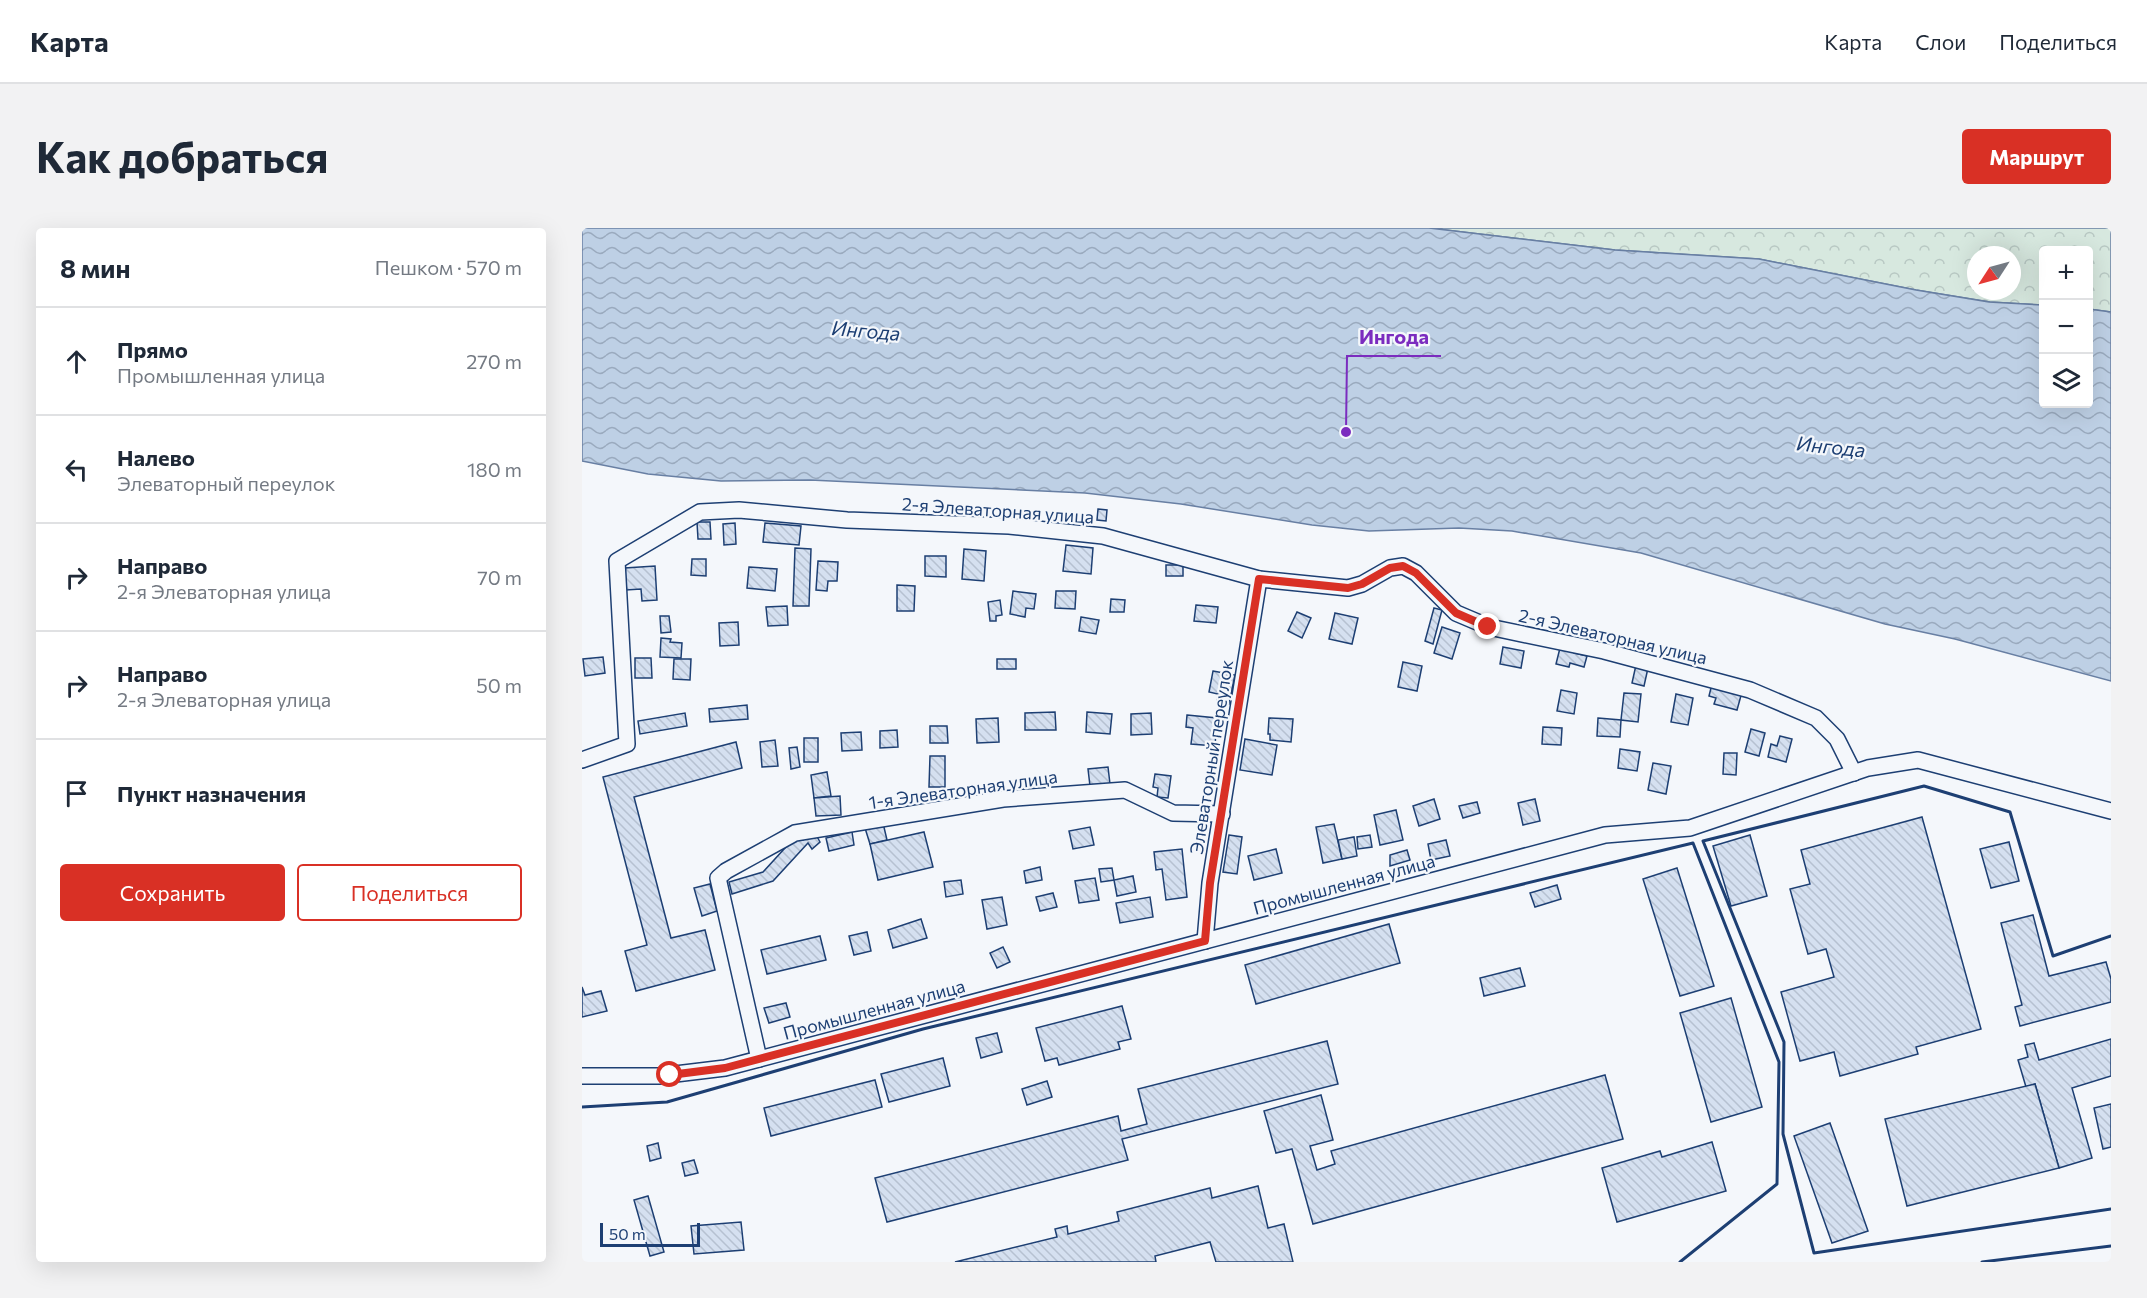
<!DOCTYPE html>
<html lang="ru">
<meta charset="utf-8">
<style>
body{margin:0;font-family:Commissioner,sans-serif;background:#f2f2f3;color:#1f2937}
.controls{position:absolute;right:18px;top:18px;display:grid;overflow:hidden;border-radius:6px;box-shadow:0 6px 24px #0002}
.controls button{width:54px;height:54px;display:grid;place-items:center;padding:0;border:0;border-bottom:2px solid #e0e1e3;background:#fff;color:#1f2937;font:30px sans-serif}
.compass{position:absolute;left:1385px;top:18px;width:54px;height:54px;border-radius:50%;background:#fff;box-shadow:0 6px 24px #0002;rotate:234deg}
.scale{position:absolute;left:18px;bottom:15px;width:100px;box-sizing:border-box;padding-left:6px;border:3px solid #1d3f73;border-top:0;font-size:16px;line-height:21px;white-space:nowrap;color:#1d3f73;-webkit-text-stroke:4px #f4f7fb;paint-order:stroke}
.stop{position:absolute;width:18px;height:18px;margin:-14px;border:4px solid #d93025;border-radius:50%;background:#fff}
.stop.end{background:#d93025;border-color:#fff;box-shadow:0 2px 6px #0008}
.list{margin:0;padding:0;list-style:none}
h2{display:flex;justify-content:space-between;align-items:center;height:78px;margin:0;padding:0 24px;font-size:26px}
h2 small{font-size:20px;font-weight:400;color:#747a83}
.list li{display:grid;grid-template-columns:39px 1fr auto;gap:18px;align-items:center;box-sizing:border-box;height:108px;padding:0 24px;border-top:2px solid #e0e1e3}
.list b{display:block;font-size:22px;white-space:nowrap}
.list p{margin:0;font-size:20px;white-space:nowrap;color:#747a83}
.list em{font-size:20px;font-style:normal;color:#747a83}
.actions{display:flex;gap:12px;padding:18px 24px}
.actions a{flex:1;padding:14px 0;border:2px solid #d93025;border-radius:6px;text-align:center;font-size:21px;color:#d93025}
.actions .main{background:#d93025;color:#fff}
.icon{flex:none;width:33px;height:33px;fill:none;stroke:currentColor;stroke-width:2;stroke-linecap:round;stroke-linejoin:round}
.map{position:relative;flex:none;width:1529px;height:1034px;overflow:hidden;border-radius:6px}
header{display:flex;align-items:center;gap:36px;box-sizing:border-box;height:84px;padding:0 30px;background:#fff;border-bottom:2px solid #e0e1e3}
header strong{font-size:28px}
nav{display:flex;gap:33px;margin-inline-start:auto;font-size:21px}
.intro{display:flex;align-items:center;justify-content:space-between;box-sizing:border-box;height:144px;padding:0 36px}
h1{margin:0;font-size:42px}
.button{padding:15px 27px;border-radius:6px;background:#d93025;color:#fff;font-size:21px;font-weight:700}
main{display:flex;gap:36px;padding:0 36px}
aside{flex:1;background:#fff;border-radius:6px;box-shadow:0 6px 24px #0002}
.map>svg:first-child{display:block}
.forest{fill:url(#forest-crowns);stroke:#687fa3;stroke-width:1.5;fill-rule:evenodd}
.water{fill:url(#water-waves);stroke:#687fa3;stroke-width:1.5}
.building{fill:url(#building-back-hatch);stroke:#1d3f73;stroke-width:1.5}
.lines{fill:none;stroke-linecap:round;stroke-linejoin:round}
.minor-casing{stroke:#1d3f73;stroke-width:18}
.minor{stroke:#f4f7fb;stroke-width:15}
.wall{stroke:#1d3f73;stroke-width:3}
.route{stroke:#d93025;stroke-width:8}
.labels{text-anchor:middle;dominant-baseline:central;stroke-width:4.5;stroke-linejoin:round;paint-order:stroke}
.street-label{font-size:18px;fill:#1d3f73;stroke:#f4f7fb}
.water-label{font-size:20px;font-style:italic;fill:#1d3f73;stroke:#f4f7fb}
.leader{fill:none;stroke:#7b2cbf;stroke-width:2}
.callout-dot{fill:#7b2cbf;stroke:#f4f7fb;stroke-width:2}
.callout-label{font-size:20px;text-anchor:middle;font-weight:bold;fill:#7b2cbf;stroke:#f4f7fb;stroke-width:4.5;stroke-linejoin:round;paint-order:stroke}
</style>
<header>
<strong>Карта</strong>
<nav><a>Карта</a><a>Слои</a><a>Поделиться</a></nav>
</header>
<div class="intro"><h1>Как добраться</h1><a class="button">Маршрут</a></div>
<main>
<aside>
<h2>8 мин<small>Пешком · 570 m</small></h2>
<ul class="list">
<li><svg class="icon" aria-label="ahead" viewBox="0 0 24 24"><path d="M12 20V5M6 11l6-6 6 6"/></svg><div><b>Прямо</b><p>Промышленная улица</p></div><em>270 m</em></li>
<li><svg class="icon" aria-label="left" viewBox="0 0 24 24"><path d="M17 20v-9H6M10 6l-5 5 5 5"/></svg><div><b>Налево</b><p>Элеваторный переулок</p></div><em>180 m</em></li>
<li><svg class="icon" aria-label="right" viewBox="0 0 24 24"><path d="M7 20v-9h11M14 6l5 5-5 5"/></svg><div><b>Направо</b><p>2-я Элеваторная улица</p></div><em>70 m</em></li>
<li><svg class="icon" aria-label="right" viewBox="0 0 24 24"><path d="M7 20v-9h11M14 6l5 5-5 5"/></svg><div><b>Направо</b><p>2-я Элеваторная улица</p></div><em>50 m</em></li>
<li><svg class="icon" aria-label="arrive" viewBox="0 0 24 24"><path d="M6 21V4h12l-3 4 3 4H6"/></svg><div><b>Пункт назначения</b></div></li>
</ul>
<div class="actions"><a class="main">Сохранить</a><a>Поделиться</a></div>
</aside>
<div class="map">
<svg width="1529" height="1034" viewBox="0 0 1529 1034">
<defs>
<pattern id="forest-crowns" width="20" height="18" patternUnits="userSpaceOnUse" patternTransform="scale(1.5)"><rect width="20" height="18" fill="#d7e8df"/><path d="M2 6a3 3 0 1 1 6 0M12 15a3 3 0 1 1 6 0" fill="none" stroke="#b8c8c3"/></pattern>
<pattern id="water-waves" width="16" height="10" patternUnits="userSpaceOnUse" patternTransform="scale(1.5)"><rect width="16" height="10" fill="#bed0e5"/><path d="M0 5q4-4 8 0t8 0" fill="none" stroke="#9aaabe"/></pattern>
<pattern id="building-back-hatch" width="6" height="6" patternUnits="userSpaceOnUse" patternTransform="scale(1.5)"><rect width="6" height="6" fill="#d5e0f0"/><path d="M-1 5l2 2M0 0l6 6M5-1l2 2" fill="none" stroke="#b6c1d1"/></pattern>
</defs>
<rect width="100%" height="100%" fill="#f4f7fb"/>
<path class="forest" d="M847 0H1529V84L1507 81 1506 22H1462L1461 77 1408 74 1334 62 1177 31 1033 22ZM1394 27H1430V63H1394Z"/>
<polygon class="water" points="0,0 847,0 1033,22 1177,31 1334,62 1407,74 1461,77 1462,176 1506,176 1507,81 1529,84 1529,453 1373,411 1303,396 1059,325 930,303 877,300 787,303 730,297 599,276 503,265 228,252 139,253 66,246 0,233"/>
<g class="building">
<polygon points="516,281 525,282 524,293 515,292"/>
<polygon points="115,294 128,294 129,311 116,311"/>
<polygon points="153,295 154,316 142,317 141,296"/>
<polygon points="183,295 219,298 217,317 181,314"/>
<polygon points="484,317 511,320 509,346 481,343"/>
<polygon points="213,320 229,321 227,378 211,378"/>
<polygon points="382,321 404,323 402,353 380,351"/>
<polygon points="343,328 364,328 364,349 343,348"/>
<polygon points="110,331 124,331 124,348 109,347"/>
<polygon points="236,333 256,334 255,353 246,353 245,363 234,362"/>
<rect x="584" y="337" width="17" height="11"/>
<polygon points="73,338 75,372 60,373 59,361 44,362 43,340"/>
<polygon points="167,339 195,341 193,363 165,360"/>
<polygon points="315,357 333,358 332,383 315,383"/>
<polygon points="431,363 454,366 452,381 444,380 443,389 428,386"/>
<polygon points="474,363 494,363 493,381 473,380"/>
<polygon points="529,371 543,372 542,384 528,384"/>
<polygon points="418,372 420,387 414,388 414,393 408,393 406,374"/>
<polygon points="614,377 636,379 634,395 612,393"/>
<polygon points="205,378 206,397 186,398 184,379"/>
<polygon points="852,380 860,382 851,416 843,413"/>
<polygon points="715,384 729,390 720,410 706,403"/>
<polygon points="753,385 776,390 770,416 747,411"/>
<polygon points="78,388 87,388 89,404 79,405"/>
<polygon points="499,389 517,392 514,406 497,403"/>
<polygon points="156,394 157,417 138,418 137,395"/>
<polygon points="860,399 878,405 870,431 852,425"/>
<polygon points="79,410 89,411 88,414 100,415 99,430 78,429"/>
<polygon points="979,416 993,420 992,425 1005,428 1002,439 988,435 987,439 974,436"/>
<polygon points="921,419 942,423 939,440 918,436"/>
<polygon points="21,429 23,445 3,448 1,431"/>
<polygon points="53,430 69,430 70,450 53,450"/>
<polygon points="92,431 109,431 108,452 91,451"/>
<rect x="415" y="431" width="19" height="10"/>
<polygon points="821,434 840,438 835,463 816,459"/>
<polygon points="1054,437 1066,440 1062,458 1050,455"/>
<polygon points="631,443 653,447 647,476 635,474 636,466 627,464"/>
<polygon points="1130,456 1160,464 1155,482 1132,476 1134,470 1127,468"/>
<polygon points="979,462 995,465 992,486 975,483"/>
<polygon points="1042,465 1059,466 1056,494 1039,492"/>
<polygon points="1094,466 1111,470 1106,497 1089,494"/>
<polygon points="165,477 166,491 128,494 127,481"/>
<polygon points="473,484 474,502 443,502 443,485"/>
<polygon points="505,484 530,486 528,506 504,504"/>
<polygon points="103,485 105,498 58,506 56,493"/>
<polygon points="569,485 570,506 549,507 549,486"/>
<polygon points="605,487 635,490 633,518 609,516 611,500 604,499"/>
<polygon points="416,490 417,514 395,515 394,491"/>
<polygon points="687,490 711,491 709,514 688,512 688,506 686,506"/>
<polygon points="1016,490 1039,492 1038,509 1015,508"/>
<polygon points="348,498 365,498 366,515 348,515"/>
<polygon points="961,499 980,500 979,517 960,516"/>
<polygon points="1169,501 1183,505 1177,528 1163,524"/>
<polygon points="315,502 316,519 298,520 298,503"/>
<polygon points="279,504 280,522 260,523 259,505"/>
<polygon points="1198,508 1210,511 1204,534 1186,529 1189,516 1195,518"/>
<rect x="222" y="510" width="14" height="24"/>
<polygon points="663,511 695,517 690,547 658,542"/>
<polygon points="193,512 196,538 180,539 178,514"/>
<polygon points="154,514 160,540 52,569 89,710 123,702 133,742 54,763 43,723 65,717 21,549"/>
<polygon points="215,519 218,539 209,541 207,520"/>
<polygon points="1038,521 1058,524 1055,543 1036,540"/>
<polygon points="1142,525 1155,525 1154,547 1141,546"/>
<polygon points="348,528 363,528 363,559 347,559"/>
<polygon points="1071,535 1089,538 1084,566 1066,562"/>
<polygon points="526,539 528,556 508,558 506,541"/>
<polygon points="245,544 249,568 232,570 229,547"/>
<polygon points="573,546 589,548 586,570 575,569 576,560 571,559"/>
<polygon points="258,568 259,587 234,588 232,570"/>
<polygon points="852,571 858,591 837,598 831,578"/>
<polygon points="953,571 958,593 941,597 936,575"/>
<polygon points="895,574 898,585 881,590 877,578"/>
<polygon points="814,582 821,612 798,617 792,587"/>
<polygon points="1340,589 1399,801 1334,819 1336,826 1258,848 1252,824 1218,833 1199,764 1252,749 1244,721 1226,726 1208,661 1228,656 1219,622"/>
<polygon points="301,595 305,612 288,616 283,600"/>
<polygon points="752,596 760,631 741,635 734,599"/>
<polygon points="508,599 512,617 491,621 487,603"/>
<polygon points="270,604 272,617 247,623 244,610"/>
<polygon points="342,604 351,639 296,652 288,616"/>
<polygon points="233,605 238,614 230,621 226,615 191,653 150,666 147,654 181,644 214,608 221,612"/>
<polygon points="647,607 660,609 655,646 641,644"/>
<polygon points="788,607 790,619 776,621 775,609"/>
<polygon points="1168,607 1185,668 1149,678 1131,618"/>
<polygon points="772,609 775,628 760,631 756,612"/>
<polygon points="864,612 868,628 849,632 846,616"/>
<polygon points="1427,614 1437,653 1409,660 1398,621"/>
<polygon points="600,621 605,669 584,672 580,641 574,642 572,624"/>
<polygon points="694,621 700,645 672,652 666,628"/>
<polygon points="825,622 828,632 808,638 808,627"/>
<polygon points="458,639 460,652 444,655 442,643"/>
<polygon points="530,640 532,652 519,654 517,641"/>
<polygon points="1095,640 1132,758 1098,768 1061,651"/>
<polygon points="551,648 554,664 535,668 532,652"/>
<polygon points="513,650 517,672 497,675 493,653"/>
<polygon points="379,652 381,666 364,669 362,654"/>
<polygon points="128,656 135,683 120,688 112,660"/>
<polygon points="975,657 979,671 953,679 948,665"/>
<polygon points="471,665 475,679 458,683 454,669"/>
<polygon points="420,669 425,697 405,701 400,672"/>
<polygon points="568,669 571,689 538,695 534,675"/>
<polygon points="1451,687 1467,748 1524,734 1529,751 1529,774 1438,798 1433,779 1440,777 1419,695"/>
<polygon points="339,691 345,710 311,720 306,702"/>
<polygon points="807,696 818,735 674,776 663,737"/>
<polygon points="285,704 289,723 272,727 267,708"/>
<polygon points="238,708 244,732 185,746 179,722"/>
<polygon points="421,719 428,734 415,740 408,725"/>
<polygon points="938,740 943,758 902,768 898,750"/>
<polygon points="0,759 3,767 19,763 25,783 0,789"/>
<polygon points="1149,770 1180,879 1129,894 1098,785"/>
<polygon points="204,775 208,789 187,795 182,780"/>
<polygon points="540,778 549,811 536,814 538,821 477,837 475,830 463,833 454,800"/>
<polygon points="415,805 420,824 399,830 394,810"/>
<polygon points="1529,811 1529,848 1490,860 1510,930 1477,940 1453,856 1444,859 1436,832 1446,829 1443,817 1452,815 1457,832"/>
<polygon points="745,813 756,856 540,911 546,932 305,994 293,950 536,888 539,903 565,896 556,861"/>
<polygon points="361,830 368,858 307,874 299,846"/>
<polygon points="1023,847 1041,911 731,996 710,921 694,925 682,883 739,867 751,912 728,918 735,942 753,936 749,923"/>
<polygon points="293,852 300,879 189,908 182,880"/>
<polygon points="465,853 470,869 445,877 440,861"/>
<polygon points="1453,856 1477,940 1325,978 1303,891"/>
<polygon points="1529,876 1529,919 1521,921 1512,880"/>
<polygon points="1248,895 1286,1003 1250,1015 1212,908"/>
<polygon points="1130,914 1144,963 1035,994 1020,940 1078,923 1080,929"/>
<polygon points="76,915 79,930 68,933 65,918"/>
<polygon points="112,932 116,945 103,948 100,935"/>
<polygon points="676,958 686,1000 702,996 711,1034 634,1034 628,1014 573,1028 574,1034 373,1034 475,1009 473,1001 485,998 486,1006 537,993 535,984 628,960 630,970"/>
<polygon points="66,968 82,1024 68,1028 52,972"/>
<polygon points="159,994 162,1022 112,1026 109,998"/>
</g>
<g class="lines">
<g class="minor-casing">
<g id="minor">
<polyline points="0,532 45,516 35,333 118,284 157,282 265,292 427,298 521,308 677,351 766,360 780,356 808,340 821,338 834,345 874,385 907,399 1022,423 1168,462 1234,490 1255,511 1272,545"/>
<polyline points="623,713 628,655 677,351"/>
<polyline points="177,831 136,650 144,643 213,605 421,571 543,562 591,585 640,586"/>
<polyline points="0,848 77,848 143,840 1023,607 1108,600 1286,540 1336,532 1529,583"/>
</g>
</g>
<use href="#minor" class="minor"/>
<g class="wall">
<polyline points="1529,708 1471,728 1428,584 1342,558 1121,613 1202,814 1201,906 1232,1025 1529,981"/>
<polyline points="0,879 85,874 341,801 1111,615 1197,834 1195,956 1098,1034"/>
<polyline points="1400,1034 1529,1018"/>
</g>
</g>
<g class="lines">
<polyline class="route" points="88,847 143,840 623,713 628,655 677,351 766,360 780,356 808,340 821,338 834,345 874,385 906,399"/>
</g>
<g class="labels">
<g class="street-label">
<text transform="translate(416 282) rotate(4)">2-я Элеваторная улица</text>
<text transform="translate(1031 408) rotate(13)">2-я Элеваторная улица</text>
<text transform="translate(629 529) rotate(-81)">Элеваторный переулок</text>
<text transform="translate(381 561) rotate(-8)">1-я Элеваторная улица</text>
<text transform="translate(762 656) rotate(-15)">Промышленная улица</text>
<text transform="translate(292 781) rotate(-15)">Промышленная улица</text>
</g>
<g class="water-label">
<text transform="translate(284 102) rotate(5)">Ингода</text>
<text transform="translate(1249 218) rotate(6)">Ингода</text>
</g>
</g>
<path class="leader" d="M764 204L765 128H859"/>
<circle class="callout-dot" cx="764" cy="204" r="6"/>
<g class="callout-label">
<text x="812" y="116">Ингода</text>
</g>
</svg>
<div class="controls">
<button>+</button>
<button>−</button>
<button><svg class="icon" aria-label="layers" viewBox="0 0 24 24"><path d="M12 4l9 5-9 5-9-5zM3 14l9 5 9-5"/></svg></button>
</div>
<svg class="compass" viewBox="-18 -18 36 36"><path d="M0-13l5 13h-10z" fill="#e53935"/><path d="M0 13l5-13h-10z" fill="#747a83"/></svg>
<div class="scale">50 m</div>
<div class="stop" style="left:88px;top:847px"></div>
<div class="stop end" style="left:906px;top:399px"></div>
</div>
</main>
